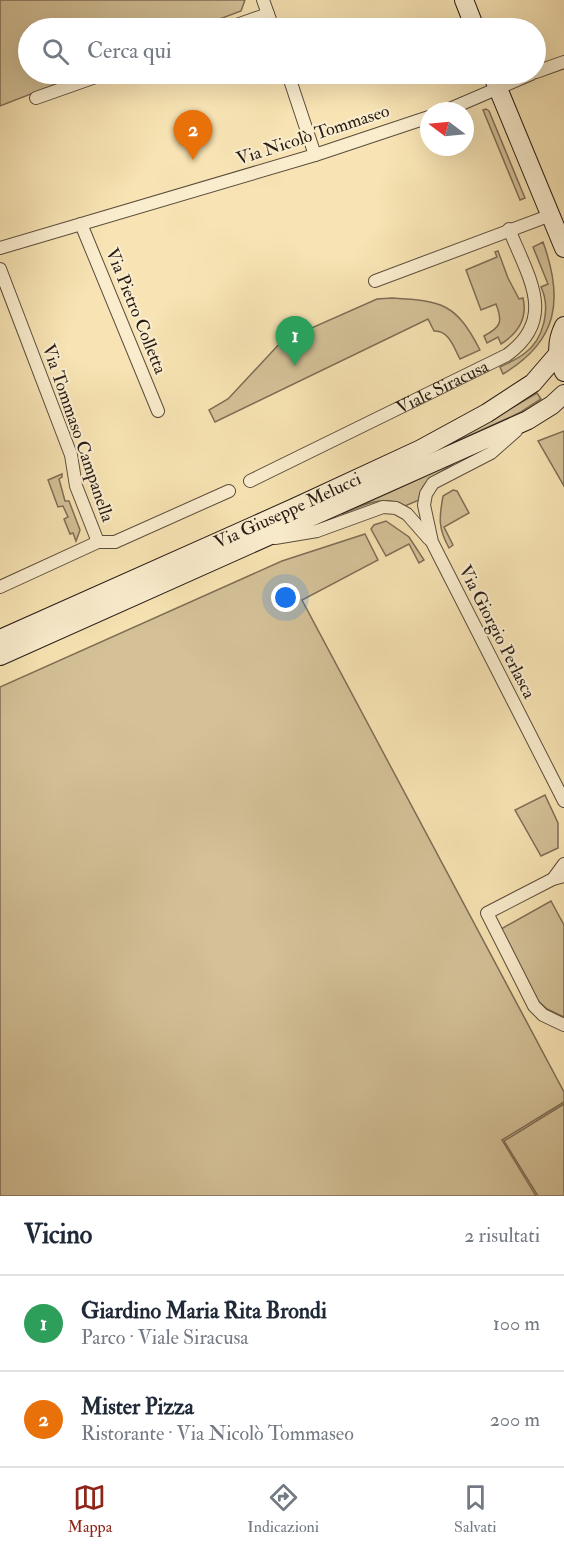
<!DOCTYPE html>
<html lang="it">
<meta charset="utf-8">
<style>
body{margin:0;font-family:"IM FELL Double Pica",serif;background:#f2f2f3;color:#1f2937}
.compass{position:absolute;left:420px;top:102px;width:54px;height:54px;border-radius:50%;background:#fff;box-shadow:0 6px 24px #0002;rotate:286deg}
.you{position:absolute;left:286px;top:598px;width:21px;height:21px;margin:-15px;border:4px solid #fff;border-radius:50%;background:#1a73e8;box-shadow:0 0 0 9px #1a73e833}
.badge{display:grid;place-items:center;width:39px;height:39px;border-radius:50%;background:#8f2418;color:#fff;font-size:20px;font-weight:700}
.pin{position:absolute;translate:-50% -50px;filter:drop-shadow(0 2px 3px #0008)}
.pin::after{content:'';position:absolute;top:32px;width:21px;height:18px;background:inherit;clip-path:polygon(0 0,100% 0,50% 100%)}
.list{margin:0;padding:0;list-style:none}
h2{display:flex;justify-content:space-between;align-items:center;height:78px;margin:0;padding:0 24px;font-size:26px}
h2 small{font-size:20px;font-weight:400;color:#747a83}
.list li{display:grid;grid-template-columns:39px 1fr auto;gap:18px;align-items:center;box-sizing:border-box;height:96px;padding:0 24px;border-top:2px solid #e0e1e3}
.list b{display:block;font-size:22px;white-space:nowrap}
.list p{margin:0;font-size:20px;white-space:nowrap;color:#747a83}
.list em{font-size:20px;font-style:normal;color:#747a83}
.icon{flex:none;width:33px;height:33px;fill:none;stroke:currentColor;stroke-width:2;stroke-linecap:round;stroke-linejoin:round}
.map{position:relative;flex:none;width:564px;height:1196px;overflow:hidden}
.search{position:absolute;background:#fff;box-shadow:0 6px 24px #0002;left:18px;right:18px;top:18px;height:66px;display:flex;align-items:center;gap:15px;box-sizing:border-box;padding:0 21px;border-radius:33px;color:#747a83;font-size:22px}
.sheet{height:270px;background:#fff}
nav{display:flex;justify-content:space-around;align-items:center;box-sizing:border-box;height:84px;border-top:2px solid #e0e1e3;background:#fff;font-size:16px;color:#747a83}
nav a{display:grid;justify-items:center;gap:3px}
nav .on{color:#8f2418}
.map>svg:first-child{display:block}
.green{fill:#d4c198;stroke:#7e6e56;stroke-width:1.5}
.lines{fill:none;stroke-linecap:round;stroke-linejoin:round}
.street-casing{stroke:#5b4d3c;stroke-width:14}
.secondary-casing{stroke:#271b15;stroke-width:20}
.street{stroke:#faedce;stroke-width:12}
.secondary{stroke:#faedce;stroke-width:18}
.labels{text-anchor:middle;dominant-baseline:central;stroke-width:4.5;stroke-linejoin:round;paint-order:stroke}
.street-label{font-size:18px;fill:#271b15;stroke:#faedce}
</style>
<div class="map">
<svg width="564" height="1196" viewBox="0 0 564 1196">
<rect width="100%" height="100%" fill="#f7e3b3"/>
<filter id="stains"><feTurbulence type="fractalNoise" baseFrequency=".00333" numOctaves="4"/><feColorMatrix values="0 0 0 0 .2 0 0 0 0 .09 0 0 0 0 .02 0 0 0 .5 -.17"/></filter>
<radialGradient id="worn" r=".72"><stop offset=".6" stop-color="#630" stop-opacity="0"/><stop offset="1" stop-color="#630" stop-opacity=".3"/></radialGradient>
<g class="green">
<polygon points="0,0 245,0 241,11 196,28 28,28 28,74 82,74 0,106"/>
<polygon points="486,109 489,111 525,198 520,200 483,110"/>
<path d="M543 242C564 300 558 341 503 374L500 367C508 363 518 359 525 353 544 339 551 308 541 287L548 284 533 247Z"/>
<path d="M498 251 508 278 519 299 523 298C528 319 518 333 501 344L498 337 487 343 484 336C501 327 503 322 496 304L481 310 466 270 497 257 495 252Z"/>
<path d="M392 298C442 301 456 303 480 350L460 359C454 348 449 330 434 331L428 319 215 422 209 410 228 399 282 341 377 299Z"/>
<polygon points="537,393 541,399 521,412 445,447"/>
<polygon points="564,431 564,486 538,441"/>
<path d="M454 463C439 475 421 478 419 500L405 506C382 494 365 505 342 514Z"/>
<polygon points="62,474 62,477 59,479 65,501 69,501 80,530 76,541 73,533 70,534 64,519 68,517 63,506 58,507 48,480"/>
<path d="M453 490 457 491 469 513 444 527 453 545 449 548C438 528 439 518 443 496Z"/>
<polygon points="386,521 409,537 424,560 419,563 409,544 386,556 371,529 374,525"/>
<polygon points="365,534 378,560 302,600 564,1092 564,1102 502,1140 536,1196 0,1196 0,687 282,561"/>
<polygon points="545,795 558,823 558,848 541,856 515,810"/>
<polygon points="551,901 564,925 564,1017 547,1009 538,1001 501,929"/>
<polygon points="564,1104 564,1196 538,1196 504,1141"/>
</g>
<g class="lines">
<g class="street-casing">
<g id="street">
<polyline points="263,0 273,28"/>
<polyline points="228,28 268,14"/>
<polyline points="536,72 564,62"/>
<polyline points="288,74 315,155"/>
<polyline points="36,98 104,74"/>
<polyline points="445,111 531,74"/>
<polyline points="81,224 158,411"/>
<polyline points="0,248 315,155 429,117"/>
<polyline points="0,269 71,455 76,486 98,542"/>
<polyline points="375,281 551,215"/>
<polyline points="516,431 491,453 433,483 426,494 424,505 432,542 564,801"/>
<path id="s1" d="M250 481 507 355C558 318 528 277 509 229"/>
<polyline points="275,538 317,531 383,507 396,508 407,514 429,539"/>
<polyline points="0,587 98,542 115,542 229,491"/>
<polyline points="564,876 553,879 487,913 534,1006 543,1015 564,1025"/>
<polyline points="553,879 564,864"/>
</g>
</g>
<g class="secondary-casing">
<g id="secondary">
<polyline points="464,0 475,28"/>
<polyline points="492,74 564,248"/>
<path d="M564 326C556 342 556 356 564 372"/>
<path id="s2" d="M0 639 296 507 421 449 487 413 533 383 558 354"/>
<polyline points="0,656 528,420 552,405 564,394"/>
</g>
</g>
<use href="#street" class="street"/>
<use href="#secondary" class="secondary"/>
</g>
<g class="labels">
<g class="street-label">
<text transform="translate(313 135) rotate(-18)">Via Nicolò Tommaseo</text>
<text transform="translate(136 311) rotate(68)">Via Pietro Colletta</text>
<text stroke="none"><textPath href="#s1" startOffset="214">Viale Siracusa</textPath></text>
<text transform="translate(78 433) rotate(71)">Via Tommaso Campanella</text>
<text stroke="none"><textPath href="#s2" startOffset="315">Via Giuseppe Melucci</textPath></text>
<text transform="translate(497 632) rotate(63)">Via Giorgio Perlasca</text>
</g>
</g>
<rect width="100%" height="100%" filter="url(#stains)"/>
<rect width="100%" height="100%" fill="url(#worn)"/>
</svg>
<svg class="compass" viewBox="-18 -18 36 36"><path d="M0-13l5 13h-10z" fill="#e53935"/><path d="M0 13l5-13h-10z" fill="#747a83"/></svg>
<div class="you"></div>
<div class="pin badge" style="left:295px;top:366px;background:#2e9e5b">1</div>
<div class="pin badge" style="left:193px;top:160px;background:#e8710a">2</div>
<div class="search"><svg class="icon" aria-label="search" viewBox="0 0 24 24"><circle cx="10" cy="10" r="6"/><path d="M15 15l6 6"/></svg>Cerca qui</div>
</div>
<section class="sheet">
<h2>Vicino<small>2 risultati</small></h2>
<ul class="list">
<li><span class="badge" style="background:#2e9e5b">1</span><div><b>Giardino Maria Rita Brondi</b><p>Parco · Viale Siracusa</p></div><em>100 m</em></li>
<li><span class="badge" style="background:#e8710a">2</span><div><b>Mister Pizza</b><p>Ristorante · Via Nicolò Tommaseo</p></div><em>200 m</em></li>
</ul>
</section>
<nav>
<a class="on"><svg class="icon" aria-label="map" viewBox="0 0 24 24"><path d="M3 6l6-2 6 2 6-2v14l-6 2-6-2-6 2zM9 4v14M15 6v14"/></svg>Mappa</a>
<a><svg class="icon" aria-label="directions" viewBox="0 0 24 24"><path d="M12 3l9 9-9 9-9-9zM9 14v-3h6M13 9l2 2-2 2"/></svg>Indicazioni</a>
<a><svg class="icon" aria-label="saved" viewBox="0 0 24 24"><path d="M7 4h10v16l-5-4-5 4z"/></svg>Salvati</a>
</nav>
